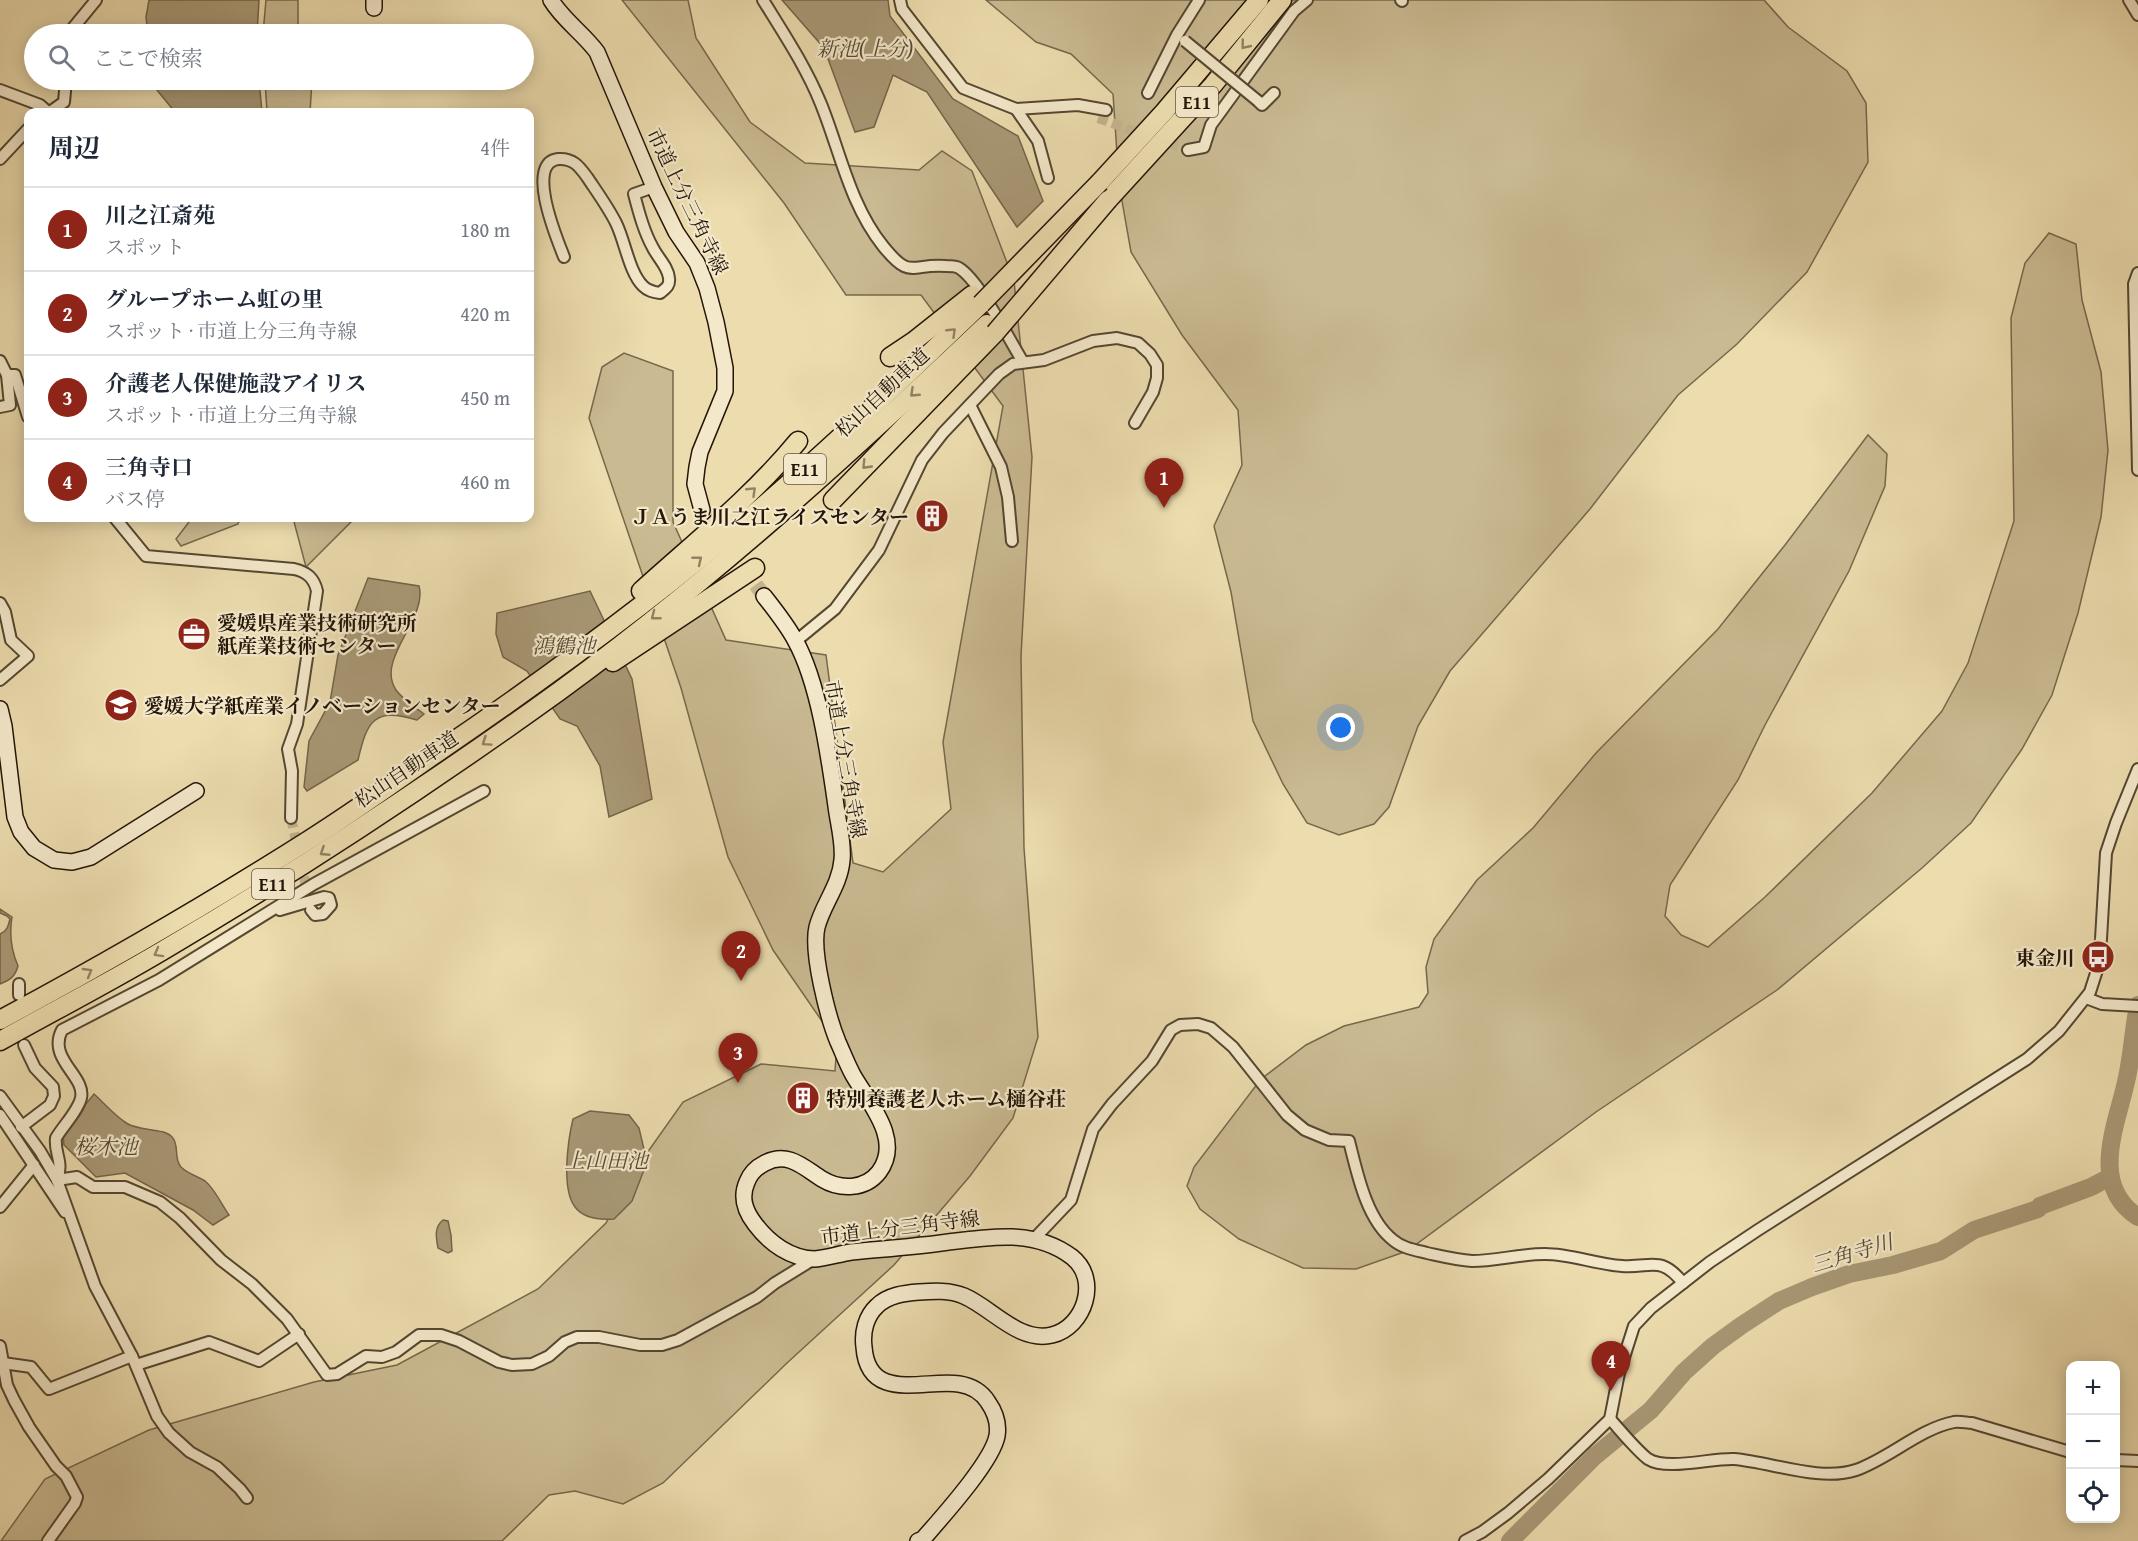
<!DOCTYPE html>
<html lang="ja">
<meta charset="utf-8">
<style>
body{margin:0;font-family:"Gentium Book Plus","Noto Serif JP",serif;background:#f2f2f3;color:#1f2937}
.controls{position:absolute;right:18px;bottom:18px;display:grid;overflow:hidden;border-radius:12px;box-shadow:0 3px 15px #0003}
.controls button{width:54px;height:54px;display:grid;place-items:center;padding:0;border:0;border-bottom:2px solid #e0e1e3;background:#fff;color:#1f2937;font:30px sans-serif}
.you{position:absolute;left:1341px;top:728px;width:21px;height:21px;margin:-15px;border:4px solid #fff;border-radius:50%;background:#1a73e8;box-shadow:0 0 0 9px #1a73e833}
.badge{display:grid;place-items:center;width:39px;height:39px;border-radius:50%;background:#8f2418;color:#fff;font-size:20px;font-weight:700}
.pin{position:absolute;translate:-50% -50px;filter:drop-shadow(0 2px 3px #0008)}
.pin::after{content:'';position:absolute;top:32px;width:21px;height:18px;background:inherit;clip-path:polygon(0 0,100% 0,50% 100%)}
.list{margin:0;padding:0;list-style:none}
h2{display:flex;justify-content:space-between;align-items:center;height:78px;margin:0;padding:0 24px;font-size:26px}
h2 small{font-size:20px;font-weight:400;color:#747a83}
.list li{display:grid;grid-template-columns:39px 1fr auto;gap:18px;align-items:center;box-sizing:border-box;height:84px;padding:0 24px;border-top:2px solid #e0e1e3}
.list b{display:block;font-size:22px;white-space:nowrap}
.list p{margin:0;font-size:20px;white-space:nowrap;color:#747a83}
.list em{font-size:20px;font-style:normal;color:#747a83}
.icon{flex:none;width:33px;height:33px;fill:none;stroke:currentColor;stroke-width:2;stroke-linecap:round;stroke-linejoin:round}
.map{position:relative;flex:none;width:2138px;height:1541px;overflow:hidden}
.search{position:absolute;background:#fff;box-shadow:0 3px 15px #0003;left:24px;top:24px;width:510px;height:66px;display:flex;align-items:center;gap:15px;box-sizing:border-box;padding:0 21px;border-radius:33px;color:#747a83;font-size:22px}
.panel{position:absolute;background:#fff;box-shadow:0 3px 15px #0003;left:24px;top:108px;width:510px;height:414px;border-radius:12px}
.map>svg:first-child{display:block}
.green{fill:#caba92;stroke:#76684c;stroke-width:1.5}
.water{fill:#a89875;stroke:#736449;stroke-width:1.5}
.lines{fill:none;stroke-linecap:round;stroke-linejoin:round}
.river{stroke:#a89875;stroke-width:18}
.street-tunnel{stroke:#c4b48d;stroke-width:10;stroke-dasharray:10 5;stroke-linecap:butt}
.secondary-tunnel{stroke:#c4b48d;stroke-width:15;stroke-dasharray:15 8;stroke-linecap:butt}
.street-casing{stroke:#554731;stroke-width:14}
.secondary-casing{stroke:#231507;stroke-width:18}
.highway-casing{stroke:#231507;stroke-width:21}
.street{stroke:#f3e8ca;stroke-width:10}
.secondary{stroke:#f3e8ca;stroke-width:15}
.highway{stroke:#ecdcae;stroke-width:18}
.street-bridge-casing{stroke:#554731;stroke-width:14;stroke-linecap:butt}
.highway-bridge-casing{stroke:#231507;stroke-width:21;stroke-linecap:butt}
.street-bridge{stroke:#f3e8ca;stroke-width:10}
.highway-bridge{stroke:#ecdcae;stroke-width:18}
.oneway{stroke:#928263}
.labels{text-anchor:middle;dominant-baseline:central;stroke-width:4.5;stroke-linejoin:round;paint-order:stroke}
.shield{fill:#f3e8ca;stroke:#615442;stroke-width:1.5}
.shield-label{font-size:18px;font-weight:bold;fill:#231507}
.street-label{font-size:20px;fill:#231507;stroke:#f3e8ca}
.poi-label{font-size:20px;font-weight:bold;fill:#231507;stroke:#f3e8ca;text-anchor:start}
.water-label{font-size:21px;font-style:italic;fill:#584933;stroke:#f3e8ca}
</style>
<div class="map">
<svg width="2138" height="1541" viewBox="0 0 2138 1541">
<rect width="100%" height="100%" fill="#ecdcae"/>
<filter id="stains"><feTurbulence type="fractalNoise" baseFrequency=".00333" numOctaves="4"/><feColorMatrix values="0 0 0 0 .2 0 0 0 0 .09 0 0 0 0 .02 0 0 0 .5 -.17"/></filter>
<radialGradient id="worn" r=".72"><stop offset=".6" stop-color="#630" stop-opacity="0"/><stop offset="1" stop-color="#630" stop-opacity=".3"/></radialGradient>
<g class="green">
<polygon points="266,0 298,0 298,34 263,34"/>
<polygon points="622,0 688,0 696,38 750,122 805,163 919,170 942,151 972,171 1014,281 1032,457 1021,656 1024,848 1038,1037 1013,1118 970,1176 894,1265 787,1363 663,1483 623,1504 575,1491 549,1495 502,1541 1,1541 45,1479 149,1430 314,1382 397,1365 538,1289 606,1223 630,1177 683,1102 761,1064 835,1071 837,1043 773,950 728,857 681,688 589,418 602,367 624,353 673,371 673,522 726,640 826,655 853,863 883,872 951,809 943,742 1003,406 921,295 846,295 784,203"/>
<polygon points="986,0 1764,0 1788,27 1847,71 1866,103 1868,162 1807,272 1737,344 1678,395 1590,509 1450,671 1418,726 1389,807 1374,824 1339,835 1307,823 1283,784 1253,721 1231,592 1214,526 1242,465 1238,410 1182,335 1131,252 1119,184 1113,94 1071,54 1036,42"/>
<polygon points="265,80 312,80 310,112 267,112"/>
<polygon points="2049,233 2076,244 2082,300 2101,372 2108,450 2101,517 2078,613 2052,695 2022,749 1971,823 1922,868 1777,990 1596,1112 1407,1251 1356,1269 1303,1268 1239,1239 1200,1209 1187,1186 1194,1167 1261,1079 1306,1045 1344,1026 1419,1007 1428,993 1426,967 1434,939 1477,880 1533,828 1596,753 1718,629 1785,545 1868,435 1887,454 1885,486 1849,571 1765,725 1738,780 1670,885 1665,916 1681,935 1708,947 1765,897 1872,793 1942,711 1968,663 2014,521 2011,318 2025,263"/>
<polygon points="192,518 240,518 238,524 181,546 176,539"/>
<polygon points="293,518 355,518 306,567"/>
</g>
<g class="water">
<polygon points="149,0 259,0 257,34 148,34 146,17"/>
<polygon points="782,0 888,0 890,16 953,99 1018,136 1043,201 1017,227 927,92 893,75 874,127 855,132 824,48"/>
<polygon points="150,80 259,80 262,112 175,112 151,83"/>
<path d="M368 578 419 586C428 619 375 659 396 690 402 699 415 707 424 714L417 720C374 707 367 721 358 760L307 791 304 787 309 741 330 702 338 655Z"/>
<polygon points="590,591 632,679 652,799 609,817 600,766 577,726 560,719 527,671 503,657 496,634 497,613"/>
<path d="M0 909 12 917C9 935 11 950 18 966 15 977 10 980 0 984V934C7 931 8 927 10 919L7 916 0 913Z"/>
<path d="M94 1094C104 1103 116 1117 128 1124 140 1131 164 1128 172 1137 180 1145 173 1158 181 1167 188 1174 197 1176 205 1181 214 1188 222 1205 229 1215L213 1225 193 1210 125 1173 96 1177 64 1145 63 1136 65 1129Z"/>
<path d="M590 1111 629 1115 639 1128 647 1162 632 1201 614 1219C600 1220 584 1219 575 1207 561 1189 568 1140 573 1119Z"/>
<path d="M443 1220 448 1221 451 1235 452 1251 448 1253 438 1248C436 1237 434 1227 443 1220Z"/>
</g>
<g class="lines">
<g class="river">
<path d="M2138 1005C2133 1031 2132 1057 2126 1082 2116 1127 2089 1185 2138 1217"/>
<polyline points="1510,1541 1595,1456 1651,1410 1684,1372 1713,1346 1742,1325 1779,1301 1812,1287 1849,1274 1893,1265 1941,1251 1974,1230 2038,1209 2040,1206 2091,1187 2110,1177"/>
</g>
<g class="street-tunnel">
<polyline points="1098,118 1188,150"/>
<polyline points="291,818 311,909"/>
</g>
<polyline class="secondary-tunnel" points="702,510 764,596"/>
<g class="street-casing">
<g id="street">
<path d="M763 0C784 34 806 67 821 104 840 151 850 205 883 246 911 281 911 263 946 266 950 266 956 266 959 268 979 280 1010 341 1023 362"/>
<polyline points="900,0 902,9 963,88 1016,109 1038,141 1048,178"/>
<polyline points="1401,0 1402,1"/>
<polyline points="2129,0 2138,15"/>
<polyline points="71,34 73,28 96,0"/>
<polyline points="0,90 40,105 48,112"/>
<polyline points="1148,93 1177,35 1199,0"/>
<polyline points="1258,101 1262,105 1274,93"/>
<polyline points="1016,109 1078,105 1106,110"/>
<polyline points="50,112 64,102 66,80"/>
<polyline points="1188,150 1204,147 1211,125 1294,11 1307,0"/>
<polyline points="0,159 28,129"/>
<path d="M564 257C557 239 525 163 558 159 573 158 579 166 587 177 597 192 608 207 616 223 625 241 629 272 643 286 648 291 653 292 660 293 666 288 670 286 669 278 668 267 658 258 653 248 644 232 639 213 634 194L654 187"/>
<polyline points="2138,273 2134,284 2138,470"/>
<polyline points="0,361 7,375 10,405 0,407"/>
<polyline points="7,375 15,375 28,417"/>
<polyline points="970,405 1001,467 1008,497 1012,541"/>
<path d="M115 518 146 556 294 569C307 572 314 578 317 591L297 724 288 749 292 771 291 818"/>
<polyline points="0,603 5,612 11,640 28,656 0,680"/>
<polyline points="796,641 835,609 879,550 922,460 943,433 999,374 1013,364 1044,360 1093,341 1117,338 1138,343 1150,354 1157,365 1157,378 1153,392 1135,423"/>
<polyline points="280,910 324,897 329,898 331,905 323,914 315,915 311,910"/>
<polyline points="19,984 19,995"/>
<polyline points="2086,998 2102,1004 2138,1006"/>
<polyline points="0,1096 40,1151 57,1180 95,1286 132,1356 157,1416 169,1433 190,1452 217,1467 240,1489 247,1498"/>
<polyline points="0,1115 65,1212"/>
<polyline points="21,1127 50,1105 54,1096 53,1087 35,1068 24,1045"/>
<polyline points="57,1180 77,1177 93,1187 125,1187 160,1202 180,1218 221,1260 252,1284 287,1319 327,1375 337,1374 366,1356 382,1357 396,1352 419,1335 441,1335 459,1341 499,1362 512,1365 532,1364 549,1356 565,1342 577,1337 599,1337 640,1345 662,1345 678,1340 757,1297 775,1283 814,1259"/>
<path d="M57 1180C64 1161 54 1154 56 1138 63 1126 78 1111 81 1098 86 1076 47 1059 62 1030L159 980 314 884 484 791"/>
<polyline points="0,1207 34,1165"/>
<path d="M1034 1239 1071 1200 1093 1129 1112 1104 1152 1061 1171 1030 1180 1025 1198 1024 1211 1028 1233 1047 1287 1115 1305 1130 1329 1140 1349 1141C1357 1172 1366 1219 1393 1240 1402 1248 1415 1250 1427 1253 1441 1256 1457 1260 1472 1261 1496 1261 1520 1254 1545 1254 1571 1254 1595 1264 1622 1266 1652 1268 1661 1255 1683 1283"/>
<polyline points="0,1346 7,1385 14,1400 29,1427 56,1466 66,1476 77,1497 75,1503 48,1541"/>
<polyline points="3,1363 31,1367 49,1389 132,1356"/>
<polyline points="136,1365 209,1342 259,1361 299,1334"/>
<path d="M1610 1419C1620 1430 1637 1451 1648 1459 1667 1471 1711 1458 1734 1459 1771 1462 1820 1482 1856 1470 1890 1458 1919 1429 1954 1422 1960 1421 1967 1423 1972 1423L2070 1452"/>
<polyline points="2116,1460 2138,1461"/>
<polyline points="1465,1541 1482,1532 1508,1513 1548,1479 1610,1419 1619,1373 1634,1326 1651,1308 1710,1262 1758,1230 2027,1059 2059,1031 2090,992 2098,967 2101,939 2106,853 2116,823 2138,769"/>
</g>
</g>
<g class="secondary-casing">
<g id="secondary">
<path d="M551 0C563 20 583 33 597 52L654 187 676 232 697 263 707 288 716 322 725 368V391L700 452 697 467 695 484 702 510"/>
<polyline points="374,8 374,0"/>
<path d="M764 596C775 610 787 625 795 640 819 683 829 757 836 806 838 823 844 843 842 860 840 885 823 904 817 927 811 952 828 1018 838 1042 843 1053 847 1064 853 1075 869 1103 903 1140 879 1172 865 1190 840 1190 822 1179 803 1167 788 1151 765 1163 757 1167 750 1174 747 1182 740 1198 745 1211 755 1224 769 1243 791 1259 815 1259 827 1258 839 1254 851 1252 881 1249 911 1247 941 1243 964 1240 989 1236 1013 1237 1033 1238 1055 1244 1072 1257 1100 1279 1085 1327 1052 1335 1019 1343 992 1308 964 1296 950 1290 934 1291 919 1292 905 1293 888 1295 877 1306 866 1316 862 1332 864 1347 868 1403 924 1379 959 1384 972 1386 981 1391 988 1402 995 1412 999 1424 997 1436 992 1462 942 1517 923 1539L918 1541"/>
<polyline points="0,709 4,726 15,817 21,832 34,848 54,860 72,862 91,857 196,791"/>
</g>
</g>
<g class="highway-casing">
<g id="highway">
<polyline points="1100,182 1164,112 1259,0"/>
<polyline points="1108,200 1213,85 1282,0"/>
<polyline points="890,357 914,341 972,295"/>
<polyline points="833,500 995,333"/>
<path d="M641 591C694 543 752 497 798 441"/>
<polyline points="613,662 755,568"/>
<path d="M0 1020C106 963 210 903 312 838 355 811 396 781 438 752 548 677 655 599 756 512 833 446 907 375 981 304"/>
<path d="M0 1041C57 1009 116 979 172 945 296 872 416 793 533 710 695 595 843 461 987 324"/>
</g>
</g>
<use href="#street" class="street"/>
<use href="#secondary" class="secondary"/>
<use href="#highway" class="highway"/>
<g class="street-bridge-casing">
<polyline id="street-bridge" points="1185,41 1258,101"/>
</g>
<g class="highway-bridge-casing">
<g id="highway-bridge">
<polyline points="981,304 1100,182"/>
<polyline points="995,333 1108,200"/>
</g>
</g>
<use href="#street-bridge" class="street-bridge"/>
<use href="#highway-bridge" class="highway-bridge"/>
</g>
<defs><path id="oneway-chevron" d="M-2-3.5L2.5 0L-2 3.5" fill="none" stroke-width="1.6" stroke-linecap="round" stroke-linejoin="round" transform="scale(1.5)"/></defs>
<g class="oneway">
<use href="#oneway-chevron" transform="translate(1245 45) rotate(129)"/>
<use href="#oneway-chevron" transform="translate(952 332) rotate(-44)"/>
<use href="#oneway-chevron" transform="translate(914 393) rotate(137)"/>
<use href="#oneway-chevron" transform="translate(866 465) rotate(134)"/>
<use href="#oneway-chevron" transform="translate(752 491) rotate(-44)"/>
<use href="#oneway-chevron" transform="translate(698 560) rotate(-39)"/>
<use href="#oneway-chevron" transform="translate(655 616) rotate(142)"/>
<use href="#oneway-chevron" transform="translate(486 742) rotate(146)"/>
<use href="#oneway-chevron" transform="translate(324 852) rotate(147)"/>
<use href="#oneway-chevron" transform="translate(158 953) rotate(151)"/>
<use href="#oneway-chevron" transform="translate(88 972) rotate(-30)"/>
</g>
<defs>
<g id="building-disc" transform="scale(1.725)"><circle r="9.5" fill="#8f2418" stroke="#f3e8ca"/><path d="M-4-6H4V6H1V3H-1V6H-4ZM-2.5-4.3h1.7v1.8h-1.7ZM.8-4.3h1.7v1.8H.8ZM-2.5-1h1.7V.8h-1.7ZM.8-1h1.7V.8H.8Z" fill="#fff"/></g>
<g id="office-disc" transform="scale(1.725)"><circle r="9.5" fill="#8f2418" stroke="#f3e8ca"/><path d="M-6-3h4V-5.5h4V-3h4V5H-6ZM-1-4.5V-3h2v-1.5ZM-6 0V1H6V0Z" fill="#fff"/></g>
<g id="university-disc" transform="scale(1.725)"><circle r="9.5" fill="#8f2418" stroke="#f3e8ca"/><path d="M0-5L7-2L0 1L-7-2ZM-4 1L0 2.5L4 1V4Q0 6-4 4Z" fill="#fff"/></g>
<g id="bus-disc" transform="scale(1.725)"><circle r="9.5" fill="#8f2418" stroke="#f3e8ca"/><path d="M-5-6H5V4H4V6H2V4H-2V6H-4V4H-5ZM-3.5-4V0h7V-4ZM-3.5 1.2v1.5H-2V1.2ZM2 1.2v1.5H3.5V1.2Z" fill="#fff"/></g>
</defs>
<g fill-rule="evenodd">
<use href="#building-disc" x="932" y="516"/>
<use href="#office-disc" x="194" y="634"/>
<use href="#university-disc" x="121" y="705"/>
<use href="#bus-disc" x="2098" y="957"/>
<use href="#building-disc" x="803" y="1098"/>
</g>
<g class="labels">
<g class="shield">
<rect x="1176" y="87" width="42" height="30" rx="4.5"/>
<rect x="784" y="454" width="42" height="30" rx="4.5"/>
<rect x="252" y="869" width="42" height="30" rx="4.5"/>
</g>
<g class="shield-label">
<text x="1197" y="102">E11</text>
<text x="805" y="469">E11</text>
<text x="273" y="884">E11</text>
</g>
<g class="street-label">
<text transform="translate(688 201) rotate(64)">市道上分三角寺線</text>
<text transform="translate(882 392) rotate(-43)">松山自動車道</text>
<text transform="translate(846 759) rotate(80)">市道上分三角寺線</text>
<text transform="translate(406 769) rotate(-34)">松山自動車道</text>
<text transform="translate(900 1227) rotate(-7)">市道上分三角寺線</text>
</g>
<g class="poi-label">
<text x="909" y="516" text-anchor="end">ＪＡうま川之江ライスセンター</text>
<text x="217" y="622">愛媛県産業技術研究所<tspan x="217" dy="23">紙産業技術センター</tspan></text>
<text x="144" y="705">愛媛大学紙産業イノベーションセンター</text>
<text x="2075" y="957" text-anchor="end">東金川</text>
<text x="826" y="1098">特別養護老人ホーム樋谷荘</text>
</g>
<g class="water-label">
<text x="865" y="48">新池(上分)</text>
<text x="564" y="645">鴻鶴池</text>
<text x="106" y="1146">桜木池</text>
<text x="606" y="1160">上山田池</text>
<text transform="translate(1852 1253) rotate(-17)">三角寺川</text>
</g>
</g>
<rect width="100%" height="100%" filter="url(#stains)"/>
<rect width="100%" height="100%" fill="url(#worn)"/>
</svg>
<div class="controls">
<button>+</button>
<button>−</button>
<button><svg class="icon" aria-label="locate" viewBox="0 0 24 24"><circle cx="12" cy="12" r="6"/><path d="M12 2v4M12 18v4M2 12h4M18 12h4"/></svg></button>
</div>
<div class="you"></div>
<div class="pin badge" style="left:1164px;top:508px">1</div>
<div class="pin badge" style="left:741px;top:981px">2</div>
<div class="pin badge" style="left:738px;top:1083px">3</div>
<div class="pin badge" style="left:1611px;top:1391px">4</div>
<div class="search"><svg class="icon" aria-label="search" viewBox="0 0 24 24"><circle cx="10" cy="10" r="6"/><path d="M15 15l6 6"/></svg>ここで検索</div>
<section class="panel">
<h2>周辺<small>4件</small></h2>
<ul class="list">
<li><span class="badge">1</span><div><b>川之江斎苑</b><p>スポット</p></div><em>180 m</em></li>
<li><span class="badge">2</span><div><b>グループホーム虹の里</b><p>スポット · 市道上分三角寺線</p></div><em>420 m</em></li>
<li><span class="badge">3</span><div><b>介護老人保健施設アイリス</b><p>スポット · 市道上分三角寺線</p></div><em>450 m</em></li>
<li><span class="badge">4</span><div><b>三角寺口</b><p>バス停</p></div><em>460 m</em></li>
</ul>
</section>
</div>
